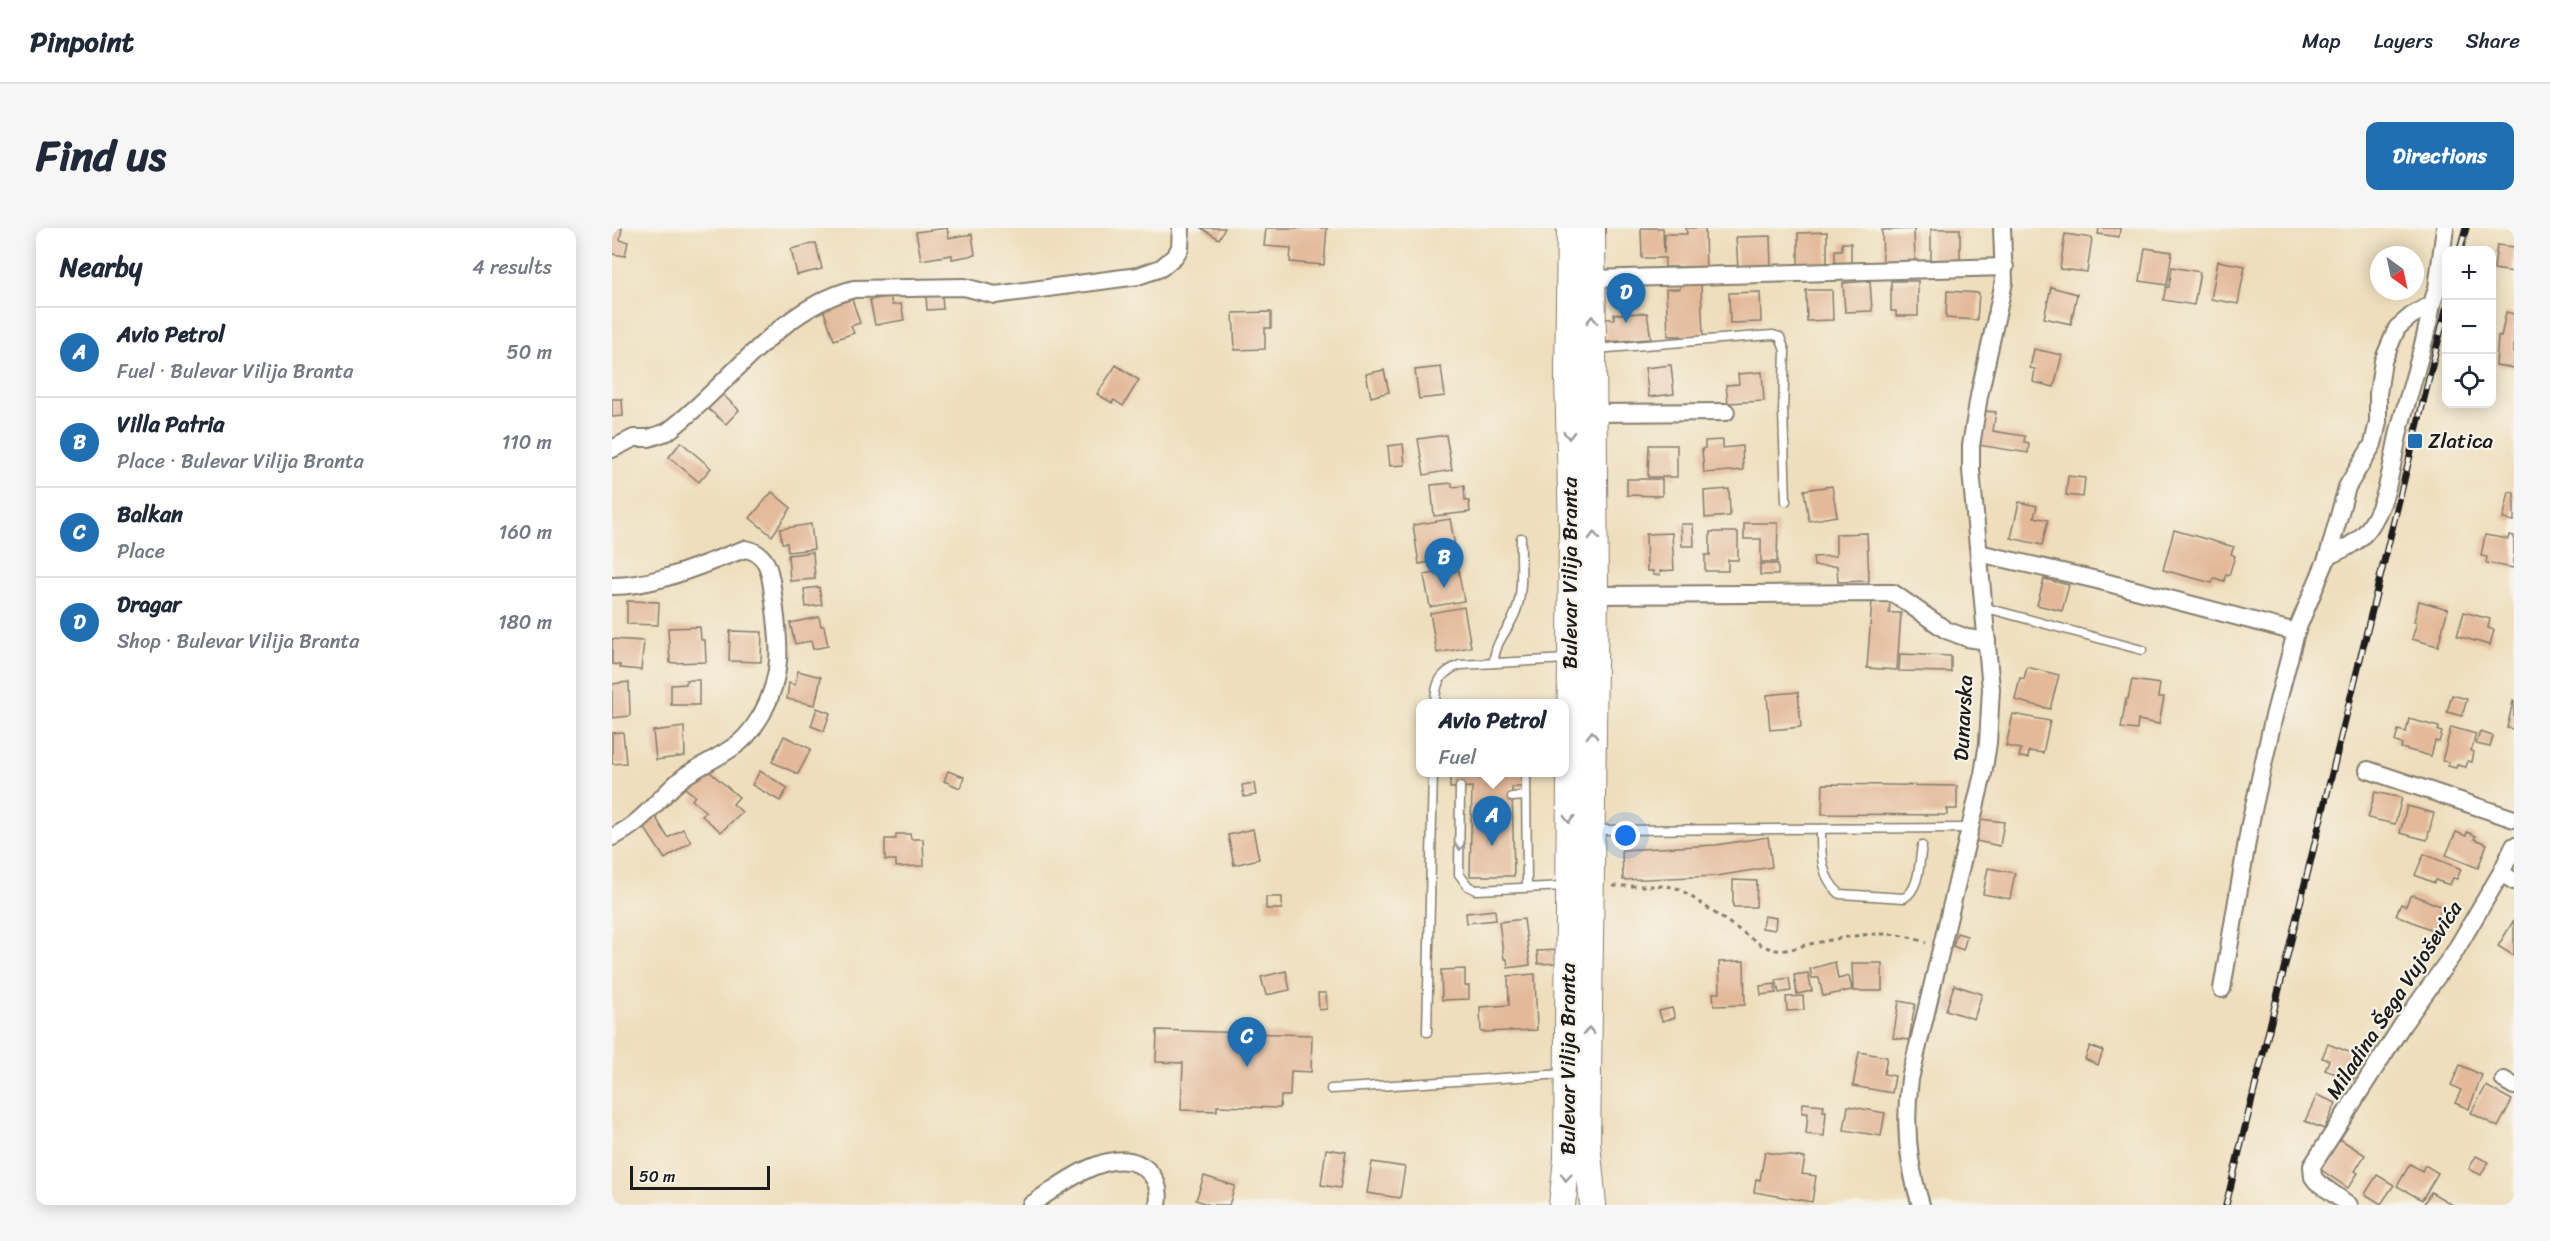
<!DOCTYPE html>
<meta charset="utf-8">
<style>
body{margin:0;font-family:Sriracha,sans-serif;background:#f6f6f7;color:#1f2937}
.controls{position:absolute;right:18px;top:18px;display:grid;overflow:hidden;border-radius:12px;box-shadow:0 3px 15px #0003}
.controls button{width:54px;height:54px;display:grid;place-items:center;padding:0;border:0;border-bottom:2px solid #e0e1e3;background:#fff;color:#1f2937;font:30px sans-serif}
.compass{position:absolute;left:1758px;top:18px;width:54px;height:54px;border-radius:50%;background:#fff;box-shadow:0 3px 15px #0003;rotate:147deg}
.scale{position:absolute;left:18px;bottom:15px;width:140px;box-sizing:border-box;padding-left:6px;border:3px solid #1c1c1c;border-top:0;font-size:16px;line-height:21px;white-space:nowrap;color:#1c1c1c;-webkit-text-stroke:4px #f7f3e8;paint-order:stroke}
.you{position:absolute;left:1014px;top:608px;width:21px;height:21px;margin:-15px;border:4px solid #fff;border-radius:50%;background:#1a73e8;box-shadow:0 0 0 9px #1a73e833}
.badge{display:grid;place-items:center;width:39px;height:39px;border-radius:50%;background:#1f6fb2;color:#fff;font-size:20px;font-weight:700}
.pin{position:absolute;translate:-50% -50px;filter:drop-shadow(0 2px 3px #0008)}
.pin::after{content:'';position:absolute;top:32px;width:21px;height:18px;background:inherit;clip-path:polygon(0 0,100% 0,50% 100%)}
.popup{position:absolute;left:804px;top:471px;width:153px;height:78px;box-sizing:border-box;display:grid;place-content:center;border-radius:12px;background:#fff;filter:drop-shadow(0 2px 4px #0005);font-size:20px;white-space:nowrap;color:#747a83}
.popup b{font-size:22px;color:#1f2937}
.popup::after{content:'';position:absolute;left:50%;top:100%;margin-left:-12px;border:12px solid transparent;border-top-color:#fff}
.list{margin:0;padding:0;list-style:none}
h2{display:flex;justify-content:space-between;align-items:center;height:78px;margin:0;padding:0 24px;font-size:26px}
h2 small{font-size:20px;font-weight:400;color:#747a83}
.list li{display:grid;grid-template-columns:39px 1fr auto;gap:18px;align-items:center;box-sizing:border-box;height:90px;padding:0 24px;border-top:2px solid #e0e1e3}
.list b{display:block;font-size:22px;white-space:nowrap}
.list p{margin:0;font-size:20px;white-space:nowrap;color:#747a83}
.list em{font-size:20px;font-style:normal;color:#747a83}
.icon{flex:none;width:33px;height:33px;fill:none;stroke:currentColor;stroke-width:2;stroke-linecap:round;stroke-linejoin:round}
.map{position:relative;flex:none;width:1902px;height:977px;overflow:hidden;border-radius:12px}
header{display:flex;align-items:center;gap:36px;box-sizing:border-box;height:84px;padding:0 30px;background:#fff;border-bottom:2px solid #e0e1e3}
header strong{font-size:28px}
nav{display:flex;gap:33px;margin-inline-start:auto;font-size:21px}
.intro{display:flex;align-items:center;justify-content:space-between;box-sizing:border-box;height:144px;padding:0 36px}
h1{margin:0;font-size:42px}
.button{padding:15px 27px;border-radius:12px;background:#1f6fb2;color:#fff;font-size:21px;font-weight:700}
main{display:flex;gap:36px;padding:0 36px}
aside{flex:1;background:#fff;border-radius:12px;box-shadow:0 3px 15px #0003}
.map>svg:first-child{display:block}
.building{fill:#e3b99a}
.lines{fill:none;stroke-linecap:round;stroke-linejoin:round}
.lane-casing{stroke:#857d6c;stroke-width:11}
.street-casing{stroke:#857d6c;stroke-width:20}
.primary-casing{stroke:#857d6c;stroke-width:28}
.path{stroke:#857d6c;stroke-width:3;stroke-dasharray:4.5 4.5;stroke-linecap:butt}
.lane{stroke:#fff;stroke-width:8}
.street{stroke:#fff;stroke-width:16}
.primary{stroke:#fff;stroke-width:26}
.rail-casing{stroke:#1c1c1c;stroke-width:7}
.rail{stroke:#f7f3e8;stroke-width:4.5;stroke-dasharray:14;stroke-linecap:butt}
.oneway{stroke:#999}
.poi-dot{fill:#1f6fb2;stroke:#f7f3e8;stroke-width:2}
.labels{text-anchor:middle;dominant-baseline:central;stroke-width:4.5;stroke-linejoin:round;paint-order:stroke}
.poi-label{font-size:21px;fill:#1c1c1c;stroke:#f7f3e8;text-anchor:start}
.street-label{font-size:21px;fill:#1c1c1c;stroke:#f7f3e8}
</style>
<header>
<strong>Pinpoint</strong>
<nav><a>Map</a><a>Layers</a><a>Share</a></nav>
</header>
<div class="intro"><h1>Find us</h1><a class="button">Directions</a></div>
<main>
<aside>
<h2>Nearby<small>4 results</small></h2>
<ul class="list">
<li><span class="badge">A</span><div><b>Avio Petrol</b><p>Fuel · Bulevar Vilija Branta</p></div><em>50 m</em></li>
<li><span class="badge">B</span><div><b>Villa Patria</b><p>Place · Bulevar Vilija Branta</p></div><em>110 m</em></li>
<li><span class="badge">C</span><div><b>Balkan</b><p>Place</p></div><em>160 m</em></li>
<li><span class="badge">D</span><div><b>Dragar</b><p>Shop · Bulevar Vilija Branta</p></div><em>180 m</em></li>
</ul>
</aside>
<div class="map">
<svg width="1902" height="977" viewBox="0 0 1902 977">
<rect width="100%" height="100%" fill="#f7f3e8"/>
<filter id="ink" filterUnits="userSpaceOnUse"><feTurbulence type="fractalNoise" baseFrequency=".0167" numOctaves="2"/><feDisplacementMap in="SourceGraphic" scale="12" xChannelSelector="R" yChannelSelector="G"/><feConvolveMatrix kernelMatrix="1 2 1 2 8 2 1 2 1" color-interpolation-filters="sRGB"/></filter>
<filter id="wash" filterUnits="userSpaceOnUse"><feTurbulence type="fractalNoise" baseFrequency=".008" numOctaves="4" result="noise"/><feDisplacementMap in="SourceGraphic" scale="24" xChannelSelector="R" yChannelSelector="G"/><feGaussianBlur stdDeviation="1.35" result="paint"/><feColorMatrix in="noise" values="0 0 0 0 0 0 0 0 0 0 0 0 0 0 0 0 0 1.4 0 .05"/><feComposite in="paint" operator="in"/></filter>
<g filter="url(#wash)">
<rect width="100%" height="100%" fill="#eedebc"/>
<g id="blocks">
<g class="building">
<polygon points="0,0 10,0 8,12 16,14 13,28 0,26"/>
<polygon points="335,0 337,10 360,6 363,27 340,31 340,27 309,32 304,4"/>
<polygon points="589,0 613,0 607,11"/>
<polygon points="654,0 715,0 712,37 678,34 679,20 652,18"/>
<polygon points="1029,0 1051,0 1052,26 1053,6 1075,6 1074,0 1093,0 1094,44 1075,44 1075,39 1053,39 1053,30 1030,30"/>
<polygon points="1487,0 1508,0 1507,9 1486,6"/>
<polygon points="1302,1 1303,34 1271,35 1270,2"/>
<rect x="1319" y="1" width="29" height="31"/>
<polygon points="1215,4 1215,37 1186,37 1186,5"/>
<polygon points="1453,6 1480,10 1475,44 1448,41"/>
<polygon points="1158,8 1159,40 1126,41 1124,9"/>
<polygon points="204,15 210,41 185,47 179,21"/>
<polygon points="1230,15 1239,15 1239,37 1223,38 1223,22 1230,22"/>
<polygon points="1885,17 1902,19 1902,44 1882,41"/>
<polygon points="1533,20 1560,24 1555,57 1528,53"/>
<polygon points="1606,33 1633,38 1626,76 1599,71"/>
<polygon points="1560,39 1588,44 1582,77 1551,72 1554,59 1557,59"/>
<polygon points="1258,53 1260,83 1233,84 1231,55"/>
<polygon points="1279,53 1306,53 1306,88 1284,88 1284,83 1279,83"/>
<polygon points="1089,56 1091,110 1069,112 1069,108 1056,108 1054,61 1068,61 1068,57"/>
<polygon points="1439,59 1465,66 1459,96 1432,90"/>
<polygon points="1194,62 1220,62 1221,92 1195,93"/>
<polygon points="1335,63 1367,65 1365,92 1334,90"/>
<polygon points="1148,64 1149,94 1118,95 1117,65"/>
<polygon points="330,67 331,81 315,82 314,68"/>
<polygon points="239,68 248,95 239,98 242,105 222,112 210,78"/>
<polygon points="278,68 280,77 289,76 292,92 263,97 258,72"/>
<polygon points="659,84 659,100 653,100 653,121 623,122 621,85"/>
<polygon points="1894,84 1902,86 1902,140 1884,137 1886,108 1889,109"/>
<polygon points="1035,85 1039,111 994,114 993,91 1002,91 1002,86"/>
<polygon points="1422,121 1450,127 1442,159 1421,154 1423,141 1418,140"/>
<polygon points="504,137 527,152 511,178 502,172 500,175 485,166"/>
<polygon points="1059,137 1062,166 1037,169 1033,140"/>
<polygon points="829,139 833,168 807,171 803,142"/>
<polygon points="772,142 777,164 759,169 754,146"/>
<polygon points="1150,144 1152,173 1116,175 1114,157 1127,156 1126,146"/>
<polygon points="108,164 127,182 114,196 94,179"/>
<polygon points="0,171 10,171 11,188 0,189"/>
<polygon points="1371,183 1384,184 1381,203 1413,208 1412,214 1417,215 1416,225 1366,217"/>
<polygon points="834,207 840,242 812,247 806,211"/>
<polygon points="1111,212 1111,220 1130,218 1131,242 1092,245 1090,221 1093,220 1093,213"/>
<polygon points="69,214 99,240 87,254 57,229"/>
<polygon points="791,216 793,237 778,238 776,218"/>
<polygon points="1037,217 1065,217 1065,249 1036,249"/>
<polygon points="1456,248 1473,250 1471,269 1454,267"/>
<polygon points="1015,251 1050,251 1050,268 1015,267"/>
<polygon points="840,255 840,259 852,258 853,273 857,273 858,284 822,288 819,257"/>
<polygon points="1220,258 1225,288 1197,293 1192,262"/>
<polygon points="1117,261 1118,288 1093,290 1092,263"/>
<polygon points="160,264 179,280 160,308 138,290"/>
<polygon points="1897,264 1902,265 1902,293 1891,291"/>
<polygon points="1407,274 1425,278 1422,289 1436,292 1430,317 1399,310"/>
<polygon points="838,291 845,329 807,336 801,297"/>
<polygon points="1132,295 1166,295 1165,334 1149,334 1149,311 1132,311"/>
<polygon points="199,296 202,321 176,324 175,315 170,315 168,301"/>
<polygon points="1069,296 1081,296 1082,318 1070,318"/>
<polygon points="1562,302 1622,319 1619,326 1623,328 1617,347 1614,346 1612,353 1602,350 1600,355 1551,342"/>
<polygon points="1098,304 1126,304 1126,332 1116,332 1116,343 1093,343 1093,327 1098,327"/>
<polygon points="1060,305 1062,342 1048,343 1048,347 1041,347 1041,343 1035,343 1034,306"/>
<polygon points="1255,305 1257,353 1226,354 1225,338 1202,338 1201,329 1224,328 1224,306"/>
<polygon points="1873,307 1896,311 1897,307 1902,308 1902,340 1874,335 1875,329 1869,328"/>
<polygon points="201,324 203,351 178,353 176,327"/>
<rect x="1148" y="336" width="18" height="11"/>
<polygon points="846,341 852,373 818,379 812,347"/>
<polygon points="1432,351 1457,357 1450,383 1425,377"/>
<polygon points="207,359 210,377 194,379 192,361"/>
<polygon points="15,373 47,374 46,397 15,396"/>
<polygon points="1260,373 1278,374 1277,385 1289,385 1285,442 1255,440"/>
<polygon points="1807,373 1836,381 1826,418 1800,411 1805,394 1802,394"/>
<polygon points="852,379 859,419 825,425 818,385"/>
<polygon points="1852,384 1878,391 1876,400 1882,402 1878,417 1845,408"/>
<polygon points="207,389 209,398 212,398 216,418 201,421 199,413 183,416 178,395"/>
<polygon points="88,399 89,412 93,412 94,434 58,435 56,400"/>
<polygon points="118,403 150,404 149,434 117,433"/>
<polygon points="0,411 32,413 29,442 8,440 8,437 0,436"/>
<polygon points="1288,426 1339,428 1339,444 1287,443"/>
<polygon points="1415,439 1447,447 1438,481 1403,472 1408,450 1412,451"/>
<polygon points="186,443 209,449 203,477 175,471 177,455 183,457"/>
<polygon points="74,452 87,452 87,477 59,477 59,457 74,456"/>
<polygon points="1520,452 1548,456 1546,469 1552,469 1547,496 1526,492 1525,502 1509,500 1514,471 1516,471"/>
<polygon points="17,454 18,488 0,490 0,456"/>
<polygon points="1186,464 1189,499 1158,502 1155,467"/>
<polygon points="1840,467 1855,471 1850,488 1835,484"/>
<polygon points="1901,473 1902,473 1902,501 1895,500"/>
<polygon points="205,480 218,485 212,503 199,498"/>
<polygon points="1401,486 1438,493 1431,525 1417,523 1416,530 1407,529 1409,521 1394,518"/>
<polygon points="1797,491 1827,499 1826,503 1830,504 1827,514 1823,513 1819,528 1789,520 1790,516 1783,514 1786,502 1794,504"/>
<polygon points="72,499 73,528 44,532 41,503"/>
<polygon points="1839,499 1864,506 1859,523 1862,524 1860,534 1856,533 1854,539 1845,537 1844,540 1836,538 1837,534 1830,533"/>
<polygon points="11,504 14,535 0,536 0,505"/>
<polygon points="1868,504 1881,508 1878,519 1864,516"/>
<polygon points="172,508 199,521 186,546 160,534"/>
<polygon points="91,538 127,569 121,576 130,584 109,604 90,588 94,584 80,572 83,568 73,560"/>
<polygon points="148,543 176,560 168,573 140,557"/>
<polygon points="336,543 352,549 348,560 332,553"/>
<polygon points="838,544 912,544 912,559 900,559 902,648 858,648 860,559 838,560"/>
<polygon points="642,555 644,567 632,569 630,557"/>
<polygon points="1211,556 1345,558 1345,581 1335,581 1335,587 1210,586"/>
<polygon points="1763,564 1790,570 1783,596 1756,590"/>
<polygon points="1795,578 1822,585 1815,612 1788,605"/>
<polygon points="43,588 56,610 71,601 79,614 53,631 30,596"/>
<polygon points="1368,591 1392,594 1388,618 1364,613"/>
<polygon points="641,601 647,631 622,637 616,607"/>
<polygon points="1844,604 1854,608 1855,604 1864,608 1862,611 1875,616 1866,640 1834,627"/>
<polygon points="284,606 298,606 299,611 311,611 312,638 284,639 284,632 273,632 273,611 284,611"/>
<polygon points="1156,609 1160,639 1105,648 1011,652 1010,622 1104,617"/>
<polygon points="1812,626 1849,641 1845,651 1841,650 1838,657 1823,652 1822,655 1803,647"/>
<polygon points="1376,640 1403,645 1398,671 1371,666"/>
<polygon points="1121,652 1145,653 1144,679 1121,679"/>
<polygon points="1802,667 1830,679 1820,702 1784,687 1789,676 1794,678 1798,668"/>
<rect x="654" y="669" width="16" height="12"/>
<polygon points="883,682 884,692 855,695 854,685"/>
<polygon points="1152,688 1164,690 1163,702 1150,700"/>
<polygon points="912,691 918,737 896,740 895,731 892,731 887,694"/>
<polygon points="1902,692 1902,728 1886,718"/>
<polygon points="1345,705 1355,708 1351,722 1341,718"/>
<polygon points="948,722 948,735 926,736 925,723"/>
<polygon points="1132,733 1133,777 1102,778 1101,765 1108,765 1107,734"/>
<polygon points="1223,734 1226,751 1237,748 1240,762 1211,768 1207,750 1200,750 1198,741"/>
<polygon points="1240,735 1270,735 1270,763 1241,763"/>
<polygon points="853,741 853,758 857,758 857,771 830,772 829,742"/>
<polygon points="674,743 678,762 654,767 649,749"/>
<polygon points="1196,745 1200,763 1185,766 1182,747"/>
<polygon points="923,746 925,802 869,804 868,779 897,777 896,748"/>
<polygon points="1177,750 1179,763 1167,765 1164,752"/>
<polygon points="1163,756 1164,765 1149,767 1148,758"/>
<polygon points="1342,757 1370,766 1362,791 1334,782"/>
<polygon points="706,765 714,765 715,781 707,782"/>
<polygon points="1191,768 1192,782 1175,783 1174,769"/>
<polygon points="1287,773 1303,776 1297,812 1281,810"/>
<polygon points="1060,780 1063,790 1050,793 1047,783"/>
<polygon points="545,802 700,807 699,844 679,843 678,868 669,868 668,880 605,878 605,883 569,882 571,835 544,834"/>
<polygon points="1716,816 1750,829 1741,852 1713,842 1717,832 1710,830"/>
<polygon points="1478,818 1491,823 1486,837 1473,831"/>
<polygon points="1247,824 1275,829 1272,846 1283,848 1280,865 1241,858"/>
<polygon points="1848,837 1870,847 1857,881 1843,875 1849,862 1839,857"/>
<polygon points="1874,858 1900,872 1886,899 1859,885"/>
<polygon points="1705,867 1724,875 1712,901 1693,893"/>
<polygon points="1191,875 1212,877 1211,883 1214,883 1212,908 1194,906 1196,885 1190,885"/>
<polygon points="1236,878 1273,885 1269,908 1232,902"/>
<polygon points="1728,911 1753,927 1743,943 1746,945 1736,960 1708,941"/>
<polygon points="714,921 734,924 728,960 709,957"/>
<polygon points="1153,924 1193,930 1190,946 1204,948 1200,974 1142,964 1144,951 1148,952"/>
<polygon points="1864,928 1876,934 1869,947 1857,941"/>
<polygon points="760,934 793,939 788,970 755,965"/>
<polygon points="1798,936 1810,943 1813,937 1826,945 1810,972 1785,958"/>
<polygon points="1765,947 1782,957 1769,976 1753,966"/>
<polygon points="592,948 623,958 617,977 598,977 584,972"/>
<polygon points="1819,964 1841,977 1811,977"/>
</g>
</g>
</g>
<g filter="url(#ink)">
<use href="#blocks" fill-opacity="0" stroke="#857d6c" stroke-width="1.5"/>
<g class="lines">
<g class="lane-casing">
<g id="lane">
<polyline points="983,121 1146,108 1161,107 1168,109 1173,123 1171,183 1174,273"/>
<polyline points="1371,379 1530,422"/>
<path d="M882 435C882 412 899 401 905 380 912 359 908 332 909 310"/>
<path d="M823 476C823 456 828 444 848 437L955 431"/>
<polyline points="914,544 915,659"/>
<polyline points="848,559 847,646 856,658 864,662 954,658"/>
<polyline points="900,569 914,568"/>
<path d="M1209 601C1209 626 1208 649 1228 666L1292 670C1308 661 1307 634 1310 618"/>
<polyline points="983,602 1358,600"/>
<polyline points="815,804 821,544"/>
<polyline points="719,861 952,846"/>
</g>
</g>
<g class="street-casing">
<g id="street">
<polyline points="979,51 1393,39"/>
<polyline points="981,185 1114,184"/>
<path d="M0 221 22 210H37L55 204C116 159 165 81 242 61L352 59 383 67 526 48 549 40 563 28 568 20 569 0"/>
<polyline points="1367,325 1485,352 1684,404"/>
<path d="M1716 328C1732 321 1746 315 1757 300 1778 271 1780 229 1789 195 1800 155 1813 117 1820 76"/>
<path d="M0 358C46 358 90 336 133 321 157 325 158 345 161 366 167 412 173 443 150 486 143 497 138 506 128 514 111 528 90 536 73 548 47 568 31 596 0 609"/>
<polyline points="983,367 1281,365 1334,402 1355,410 1375,413"/>
<polyline points="1756,542 1902,591"/>
<polyline points="1889,645 1902,653"/>
<polyline points="1610,761 1638,596 1661,492 1684,404 1716,328 1735,259 1761,216 1766,194 1766,166 1771,133 1785,100 1799,88 1820,76 1825,60 1833,0"/>
<polyline points="1892,852 1902,858"/>
<path d="M419 977C447 957 508 909 539 946 546 955 548 966 546 977"/>
<path d="M1309 977C1295 935 1292 895 1298 851L1371 546 1376 515 1379 461 1359 242V218L1367 168 1392 54 1390 0"/>
<polyline points="1737,977 1705,954 1701,949 1700,938 1791,796 1842,725 1889,645 1902,618"/>
</g>
</g>
<g class="primary-casing">
<g id="primary">
<polyline points="980,0 983,367 975,915 981,977"/>
<polyline points="950,977 955,931 960,301 956,149 958,0"/>
</g>
</g>
<path class="path" d="M1001 658H1055L1068 661 1149 717C1172 727 1176 721 1198 716 1235 709 1277 698 1314 715"/>
<use href="#lane" class="lane"/>
<use href="#street" class="street"/>
<use href="#primary" class="primary"/>
<g class="rail-casing">
<g id="rail">
<polyline points="1848,22 1854,0"/>
<polyline points="1614,977 1834,81"/>
</g>
</g>
<use href="#rail" class="rail"/>
</g>
<defs><path id="oneway-chevron" d="M-2-3.5L2.5 0L-2 3.5" fill="none" stroke-width="1.6" stroke-linecap="round" stroke-linejoin="round" transform="scale(1.5)"/></defs>
<g class="oneway">
<use href="#oneway-chevron" transform="translate(980 92) rotate(-91)"/>
<use href="#oneway-chevron" transform="translate(957 207) rotate(89)"/>
<use href="#oneway-chevron" transform="translate(982 308) rotate(-91)"/>
<use href="#oneway-chevron" transform="translate(980 507) rotate(-89)"/>
<use href="#oneway-chevron" transform="translate(957 591) rotate(90)"/>
<use href="#oneway-chevron" transform="translate(848 618) rotate(91)"/>
<use href="#oneway-chevron" transform="translate(977 803) rotate(-90)"/>
<use href="#oneway-chevron" transform="translate(954 949) rotate(95)"/>
</g>
</g>
<rect class="poi-dot" x="1795" y="205" width="16" height="16" rx="3"/>
<g class="labels">
<g class="poi-label">
<text x="1816" y="213">Zlatica</text>
</g>
<g class="street-label">
<text transform="translate(958 345) rotate(-90)">Bulevar Vilija Branta</text>
<text transform="translate(1351 490) rotate(-87)">Dunavska</text>
<text transform="translate(1782 772) rotate(-57)">Miladina Šega Vujoševića</text>
<text transform="translate(956 831) rotate(-90)">Bulevar Vilija Branta</text>
</g>
</g>
</svg>
<div class="controls">
<button>+</button>
<button>−</button>
<button><svg class="icon" aria-label="locate" viewBox="0 0 24 24"><circle cx="12" cy="12" r="6"/><path d="M12 2v4M12 18v4M2 12h4M18 12h4"/></svg></button>
</div>
<svg class="compass" viewBox="-18 -18 36 36"><path d="M0-13l5 13h-10z" fill="#e53935"/><path d="M0 13l5-13h-10z" fill="#747a83"/></svg>
<div class="scale">50 m</div>
<div class="you"></div>
<div class="pin badge" style="left:880px;top:618px">A</div>
<div class="popup"><b>Avio Petrol</b>Fuel</div>
<div class="pin badge" style="left:832px;top:360px">B</div>
<div class="pin badge" style="left:635px;top:839px">C</div>
<div class="pin badge" style="left:1014px;top:95px">D</div>
</div>
</main>
